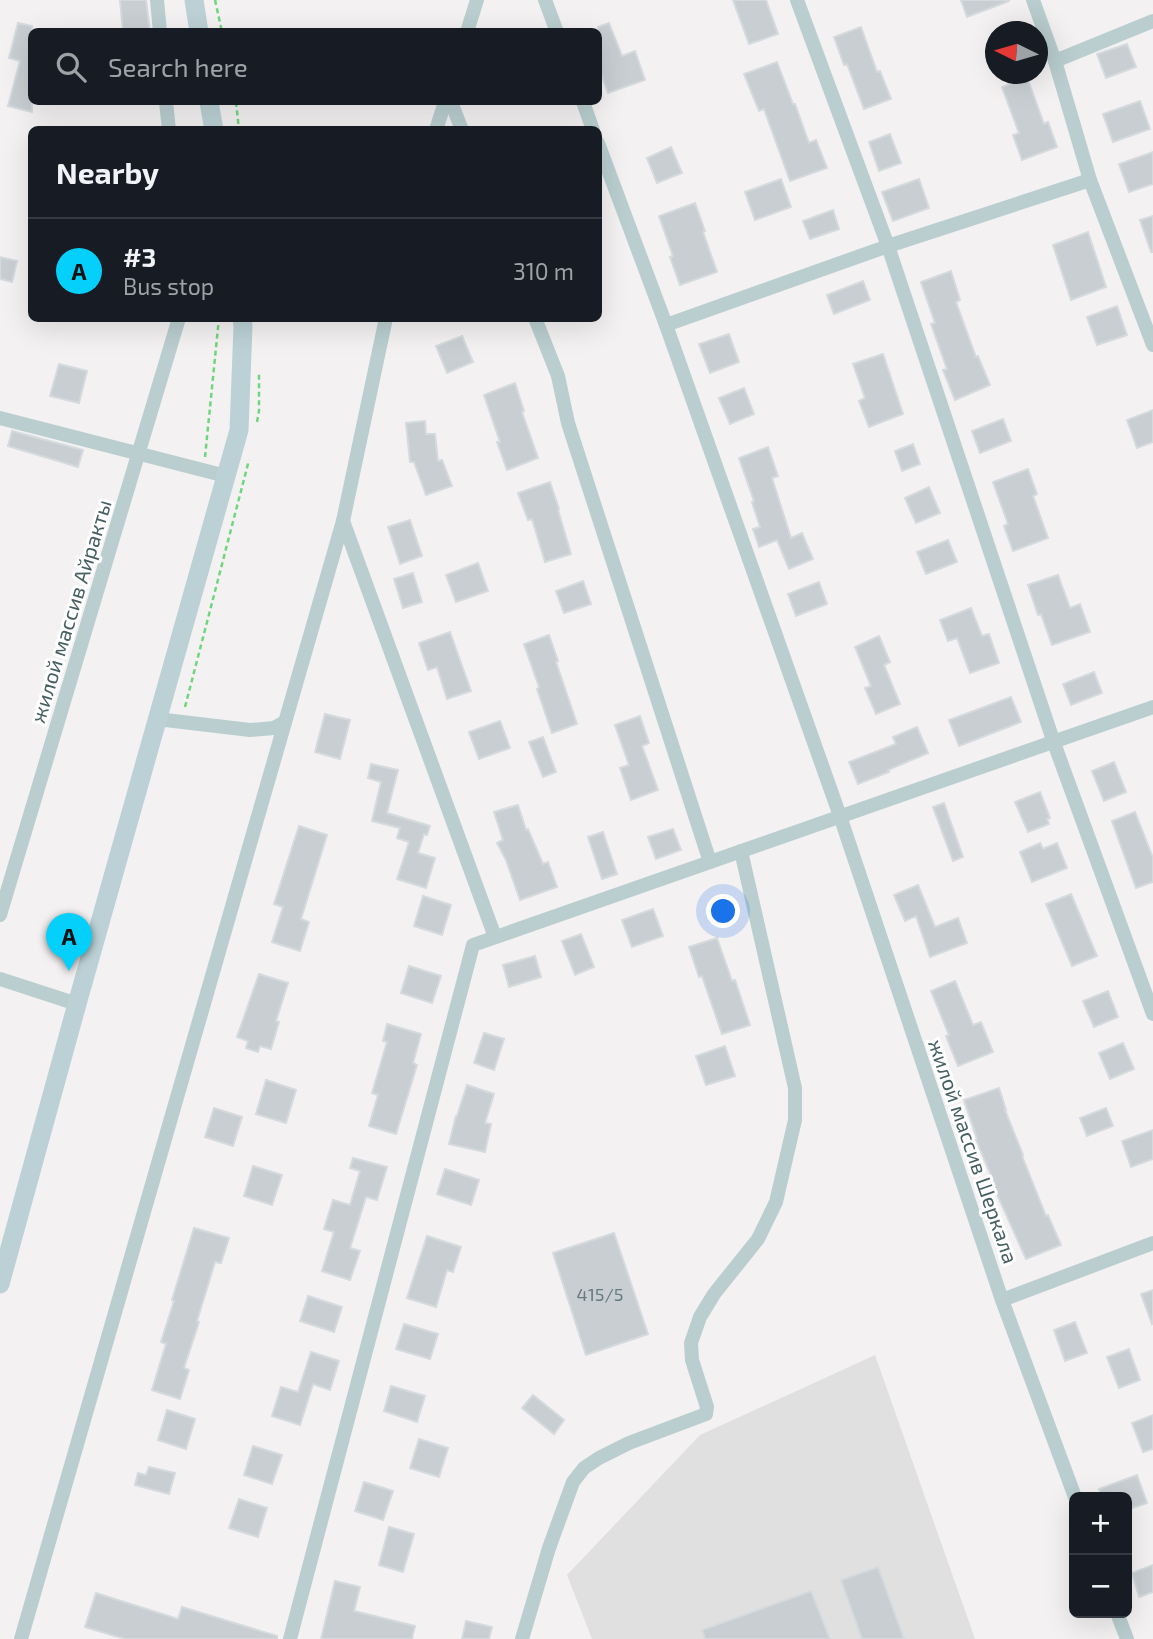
<!DOCTYPE html>
<meta charset="utf-8">
<style>
body{margin:0;font-family:"Exo 2",sans-serif;background:#242831;color:#f1f3f6}
.controls{position:absolute;right:21px;bottom:21px;display:grid;overflow:hidden;border-radius:10px;box-shadow:0 7px 28px #0002}
.controls button{width:63px;height:63px;display:grid;place-items:center;padding:0;border:0;border-bottom:2px solid #363941;background:#171b24;color:#f1f3f6;font:35px sans-serif}
.compass{position:absolute;left:985px;top:21px;width:63px;height:63px;border-radius:50%;background:#171b24;box-shadow:0 7px 28px #0002;rotate:275deg}
.you{position:absolute;left:724px;top:912px;width:24px;height:24px;margin:-18px;border:5px solid #fff;border-radius:50%;background:#1a73e8;box-shadow:0 0 0 10px #1a73e833}
.badge{display:grid;place-items:center;width:46px;height:46px;border-radius:50%;background:#04d0fb;color:#111;font-size:23px;font-weight:700}
.pin{position:absolute;translate:-50% -58px;filter:drop-shadow(0 2px 4px #0008)}
.pin::after{content:'';position:absolute;top:37px;width:24px;height:21px;background:inherit;clip-path:polygon(0 0,100% 0,50% 100%)}
.list{margin:0;padding:0;list-style:none}
h2{display:flex;justify-content:space-between;align-items:center;height:91px;margin:0;padding:0 28px;font-size:30px}
h2 small{font-size:23px;font-weight:400;color:#9ea1a6}
.list li{display:grid;grid-template-columns:46px 1fr auto;gap:21px;align-items:center;box-sizing:border-box;height:105px;padding:0 28px;border-top:2px solid #363941}
.list b{display:block;font-size:26px;white-space:nowrap}
.list p{margin:0;font-size:23px;white-space:nowrap;color:#9ea1a6}
.list em{font-size:23px;font-style:normal;color:#9ea1a6}
.icon{flex:none;width:38px;height:38px;fill:none;stroke:currentColor;stroke-width:2;stroke-linecap:round;stroke-linejoin:round}
.map{position:relative;flex:none;width:1153px;height:1639px;overflow:hidden}
.search{position:absolute;background:#171b24;box-shadow:0 7px 28px #0002;left:28px;top:28px;width:574px;height:77px;display:flex;align-items:center;gap:18px;box-sizing:border-box;padding:0 24px;border-radius:10px;color:#9ea1a6;font-size:26px}
.panel{position:absolute;background:#171b24;box-shadow:0 7px 28px #0002;left:28px;top:126px;width:574px;height:196px;border-radius:10px}
.map>svg:first-child{display:block}
.education{fill:#e1e0e1}
.building{fill:#c8ced1;stroke:#d4dadd;stroke-width:2}
.lines{fill:none;stroke-linecap:round;stroke-linejoin:round}
.path{stroke:#6fd77b;stroke-width:2.5;stroke-dasharray:5 3.5;stroke-linecap:butt}
.street{stroke:#bacecf;stroke-width:14}
.secondary{stroke:#bbd1d5;stroke-width:19}
.labels{text-anchor:middle;dominant-baseline:central;stroke-width:6;stroke-linejoin:round;paint-order:stroke}
.number-label{font-size:18px;fill:#667b7d}
.street-label{font-size:21px;fill:#465f61;stroke:#fff}
</style>
<div class="map">
<svg width="1153" height="1639" viewBox="0 0 1153 1639">
<rect width="100%" height="100%" fill="#f4f1f2"/>
<polygon class="education" points="875,1355 975,1639 592,1639 567,1575 700,1435"/>
<g class="building">
<polygon points="120,0 146,0 150,32 123,32"/>
<polygon points="733,0 766,0 778,34 749,44"/>
<polygon points="961,0 1009,0 1009,1 967,17"/>
<polygon points="18,23 32,26 32,112 8,106 20,61 9,58"/>
<polygon points="609,23 622,56 635,51 645,80 608,93 598,65 598,27"/>
<polygon points="861,27 877,72 880,71 891,99 864,109 847,64 844,65 834,37"/>
<polygon points="1127,44 1136,67 1106,78 1097,54"/>
<polygon points="777,62 793,104 795,104 809,143 816,140 827,168 790,181 764,109 759,111 744,74"/>
<polygon points="1027,77 1044,124 1048,122 1057,147 1022,160 1013,135 1019,133 1002,87"/>
<polygon points="1140,101 1150,129 1113,142 1103,114"/>
<polygon points="890,134 901,163 879,171 869,142"/>
<polygon points="671,147 682,173 657,183 647,158"/>
<polygon points="1153,152 1153,184 1129,192 1119,164"/>
<polygon points="781,179 791,207 755,220 745,192"/>
<polygon points="919,179 929,208 893,221 882,192"/>
<polygon points="695,203 705,231 703,232 717,272 680,285 670,257 673,256 659,216"/>
<polygon points="833,210 839,229 810,239 803,221"/>
<polygon points="1153,216 1153,252 1151,252 1140,220"/>
<polygon points="1088,232 1106,287 1071,300 1053,245"/>
<polygon points="0,257 17,261 12,282 0,279"/>
<polygon points="951,271 960,300 956,302 976,357 978,356 990,385 955,400 943,370 947,369 931,324 935,323 921,282"/>
<polygon points="863,281 870,300 834,314 827,295"/>
<polygon points="1117,306 1127,335 1097,345 1087,317"/>
<polygon points="729,334 739,362 710,373 699,344"/>
<polygon points="462,336 473,362 447,373 436,346"/>
<polygon points="883,354 903,414 869,427 859,401 865,398 853,364"/>
<polygon points="59,364 87,371 79,403 50,396"/>
<polygon points="515,383 524,411 522,412 538,458 507,470 497,442 500,442 484,395"/>
<polygon points="744,388 754,414 730,424 719,398"/>
<polygon points="1153,410 1153,442 1137,448 1127,420"/>
<polygon points="1003,419 1011,441 980,453 972,431"/>
<polygon points="425,421 426,434 435,434 438,461 442,460 452,486 426,495 414,462 410,462 406,423"/>
<polygon points="12,431 83,450 78,467 8,446"/>
<polygon points="913,444 920,464 902,471 895,451"/>
<polygon points="768,447 778,476 772,478 791,538 802,533 813,559 789,569 777,540 759,547 753,529 760,527 752,502 754,501 739,458"/>
<polygon points="1028,469 1037,494 1033,496 1048,538 1013,551 1004,526 1008,524 993,482"/>
<polygon points="550,482 559,509 558,510 571,554 545,562 532,519 528,520 518,493"/>
<polygon points="929,487 940,513 916,523 905,498"/>
<polygon points="410,520 422,556 400,564 388,527"/>
<polygon points="948,540 957,562 926,574 917,552"/>
<polygon points="478,563 488,591 456,602 446,575"/>
<polygon points="413,573 422,602 403,608 394,579"/>
<polygon points="1058,575 1070,608 1080,604 1090,632 1052,645 1041,614 1038,615 1028,585"/>
<polygon points="583,581 591,604 564,613 556,591"/>
<polygon points="819,582 827,604 796,616 788,594"/>
<polygon points="971,608 982,636 989,634 999,663 970,673 957,638 948,641 940,620"/>
<polygon points="450,632 471,691 447,699 437,667 428,670 419,643"/>
<polygon points="549,635 558,661 556,662 577,724 552,733 537,689 539,687 524,644"/>
<polygon points="879,636 890,662 884,665 900,704 876,714 865,688 871,686 855,647"/>
<polygon points="1094,672 1102,693 1071,705 1063,684"/>
<polygon points="1011,697 1021,722 959,746 949,720"/>
<polygon points="325,714 350,720 340,759 315,752"/>
<polygon points="640,716 649,743 642,746 658,790 631,800 620,768 629,765 615,725"/>
<polygon points="500,721 510,748 479,759 469,732"/>
<polygon points="917,727 928,753 888,770 889,772 858,784 849,762 896,744 893,737"/>
<polygon points="543,737 556,772 543,777 529,742"/>
<polygon points="1114,762 1126,792 1104,801 1092,771"/>
<polygon points="371,764 398,770 387,813 430,826 427,835 424,834 418,853 435,858 426,888 397,879 409,842 397,838 400,828 372,821 381,782 368,778"/>
<polygon points="1040,792 1050,818 1047,819 1049,824 1028,832 1015,802"/>
<polygon points="944,803 963,857 953,861 933,807"/>
<polygon points="518,805 526,830 528,829 543,864 548,862 557,887 520,900 506,860 497,843 503,840 494,812"/>
<polygon points="1135,812 1153,858 1153,882 1136,888 1112,821"/>
<polygon points="299,826 327,835 301,919 309,922 300,951 272,942 283,907 274,904"/>
<polygon points="673,829 681,850 656,859 648,837"/>
<polygon points="603,832 617,874 602,879 588,837"/>
<polygon points="1040,843 1043,849 1057,843 1067,868 1032,882 1020,852"/>
<polygon points="918,885 935,927 958,918 967,943 930,957 916,916 905,921 894,895"/>
<polygon points="1071,894 1097,956 1072,966 1046,904"/>
<polygon points="423,896 451,905 442,935 414,926"/>
<polygon points="653,909 663,936 632,947 622,920"/>
<polygon points="581,934 594,967 575,975 562,941"/>
<polygon points="717,938 732,981 735,980 750,1025 722,1034 702,976 699,977 689,947"/>
<polygon points="535,956 541,977 509,987 503,965"/>
<polygon points="409,966 441,976 432,1003 401,993"/>
<polygon points="259,974 288,983 276,1021 279,1022 271,1049 260,1046 258,1052 246,1048 248,1041 237,1037"/>
<polygon points="955,981 973,1025 981,1022 993,1052 958,1066 946,1036 949,1035 931,991"/>
<polygon points="1108,991 1118,1017 1094,1027 1083,1001"/>
<polygon points="387,1024 421,1034 413,1063 417,1065 396,1134 369,1126 378,1095 372,1093 387,1042 383,1041"/>
<polygon points="484,1033 504,1039 494,1070 474,1063"/>
<polygon points="1123,1043 1134,1069 1110,1079 1099,1053"/>
<polygon points="725,1046 735,1076 706,1085 696,1056"/>
<polygon points="266,1080 296,1090 286,1123 256,1114"/>
<polygon points="467,1085 494,1094 485,1123 491,1124 485,1152 449,1144 456,1116 457,1116"/>
<polygon points="999,1088 1006,1110 1005,1110 1023,1155 1022,1156 1046,1216 1048,1215 1061,1245 1026,1259 991,1181 993,1180 976,1140 977,1139 964,1100"/>
<polygon points="214,1108 242,1117 233,1146 205,1137"/>
<polygon points="1106,1108 1113,1126 1087,1136 1080,1118"/>
<polygon points="1153,1130 1153,1159 1131,1167 1122,1141"/>
<polygon points="353,1158 387,1167 377,1200 366,1197 350,1248 360,1251 350,1280 322,1271 334,1232 324,1229 333,1200 350,1205 360,1171 350,1168"/>
<polygon points="253,1166 282,1175 272,1205 244,1196"/>
<polygon points="445,1169 479,1180 471,1205 437,1194"/>
<polygon points="194,1228 229,1238 221,1263 215,1262 197,1321 199,1322 184,1368 189,1370 180,1399 152,1390 166,1344 161,1342 174,1301 172,1300"/>
<polygon points="614,1233 648,1334 586,1355 553,1253"/>
<polygon points="427,1236 461,1247 453,1272 447,1270 436,1307 407,1298"/>
<polygon points="1153,1290 1153,1323 1152,1324 1141,1294"/>
<polygon points="308,1296 342,1307 334,1332 300,1321"/>
<polygon points="1075,1322 1087,1353 1065,1361 1054,1330"/>
<polygon points="404,1324 438,1334 430,1359 396,1349"/>
<polygon points="1129,1349 1140,1380 1119,1388 1107,1357"/>
<polygon points="311,1352 339,1361 330,1390 313,1384 300,1425 272,1416 281,1387 298,1392"/>
<polygon points="391,1386 425,1396 417,1422 384,1411"/>
<polygon points="533,1395 564,1420 554,1434 522,1408"/>
<polygon points="167,1410 195,1419 186,1449 158,1440"/>
<polygon points="1153,1415 1153,1449 1143,1452 1132,1423"/>
<polygon points="419,1439 448,1448 439,1477 410,1468"/>
<polygon points="253,1446 282,1455 272,1484 244,1475"/>
<polygon points="149,1467 175,1473 169,1494 135,1485 138,1473 146,1475"/>
<polygon points="1137,1475 1147,1503 1127,1510 1127,1497 1102,1497 1099,1489"/>
<polygon points="364,1482 393,1491 383,1520 355,1511"/>
<polygon points="239,1499 267,1508 258,1537 229,1528"/>
<polygon points="389,1527 414,1534 403,1572 379,1565"/>
<polygon points="1153,1565 1153,1592 1139,1597 1132,1573"/>
<polygon points="878,1567 904,1639 862,1639 841,1580"/>
<polygon points="335,1581 360,1587 354,1611 415,1626 412,1639 321,1639"/>
<polygon points="811,1591 830,1639 705,1639 702,1630"/>
<polygon points="96,1593 178,1619 182,1607 277,1636 277,1639 125,1639 85,1627"/>
<polygon points="466,1621 492,1627 489,1639 462,1639"/>
</g>
<g class="lines">
<g class="path">
<polyline points="215,0 222,32"/>
<polyline points="236,102 239,130"/>
<polyline points="257,422 259,411 259,373"/>
<polyline points="205,457 219,318"/>
<polyline points="185,707 249,460"/>
</g>
<g class="street">
<polyline points="157,0 160,32"/>
<polyline points="545,0 557,32"/>
<polyline points="797,0 888,246 1054,743 1153,1014"/>
<polyline points="1033,0 1055,61"/>
<polyline points="467,32 477,0"/>
<polyline points="166,102 169,130"/>
<polyline points="451,102 462,130"/>
<polyline points="583,102 593,130"/>
<polyline points="436,130 445,102"/>
<polyline points="598,143 666,325 840,816 1002,1300 1075,1497"/>
<polyline points="1090,180 1153,345"/>
<polyline points="535,318 558,376 568,423 710,862"/>
<polyline points="666,325 888,246 1090,180 1055,61 1153,21"/>
<polyline points="0,418 226,476"/>
<polyline points="343,521 495,937"/>
<polyline points="157,719 250,730 274,728 285,722"/>
<polyline points="0,915 179,318"/>
<polyline points="0,979 77,1004"/>
<polyline points="1002,1300 1153,1243"/>
<polyline points="1117,1613 1127,1639"/>
<polyline points="21,1639 343,521 386,318"/>
<polyline points="290,1639 473,945 1153,707"/>
<polyline points="522,1639 549,1548 573,1482 584,1468 599,1458 629,1443 706,1414 707,1407 692,1360 691,1343 700,1317 714,1294 758,1239 776,1202 795,1120 795,1088 741,851"/>
</g>
<g class="secondary">
<polyline points="194,0 199,32"/>
<polyline points="209,102 214,130"/>
<polyline points="0,1284 77,1004 239,430 243,326 242,318"/>
</g>
</g>
<g class="labels">
<g class="number-label">
<text x="600" y="1294">415/5</text>
</g>
<g class="street-label">
<text transform="translate(70 611) rotate(-73)">жилой массив Айракты</text>
<text transform="translate(974 1151) rotate(71)">жилой массив Шеркала</text>
</g>
</g>
</svg>
<div class="controls">
<button>+</button>
<button>−</button>
</div>
<svg class="compass" viewBox="-18 -18 36 36"><path d="M0-13l5 13h-10z" fill="#e53935"/><path d="M0 13l5-13h-10z" fill="#9ea1a6"/></svg>
<div class="you"></div>
<div class="pin badge" style="left:69px;top:971px">A</div>
<div class="search"><svg class="icon" aria-label="search" viewBox="0 0 24 24"><circle cx="10" cy="10" r="6"/><path d="M15 15l6 6"/></svg>Search here</div>
<section class="panel">
<h2>Nearby<small></small></h2>
<ul class="list">
<li><span class="badge">A</span><div><b>#3</b><p>Bus stop</p></div><em>310 m</em></li>
</ul>
</section>
</div>
